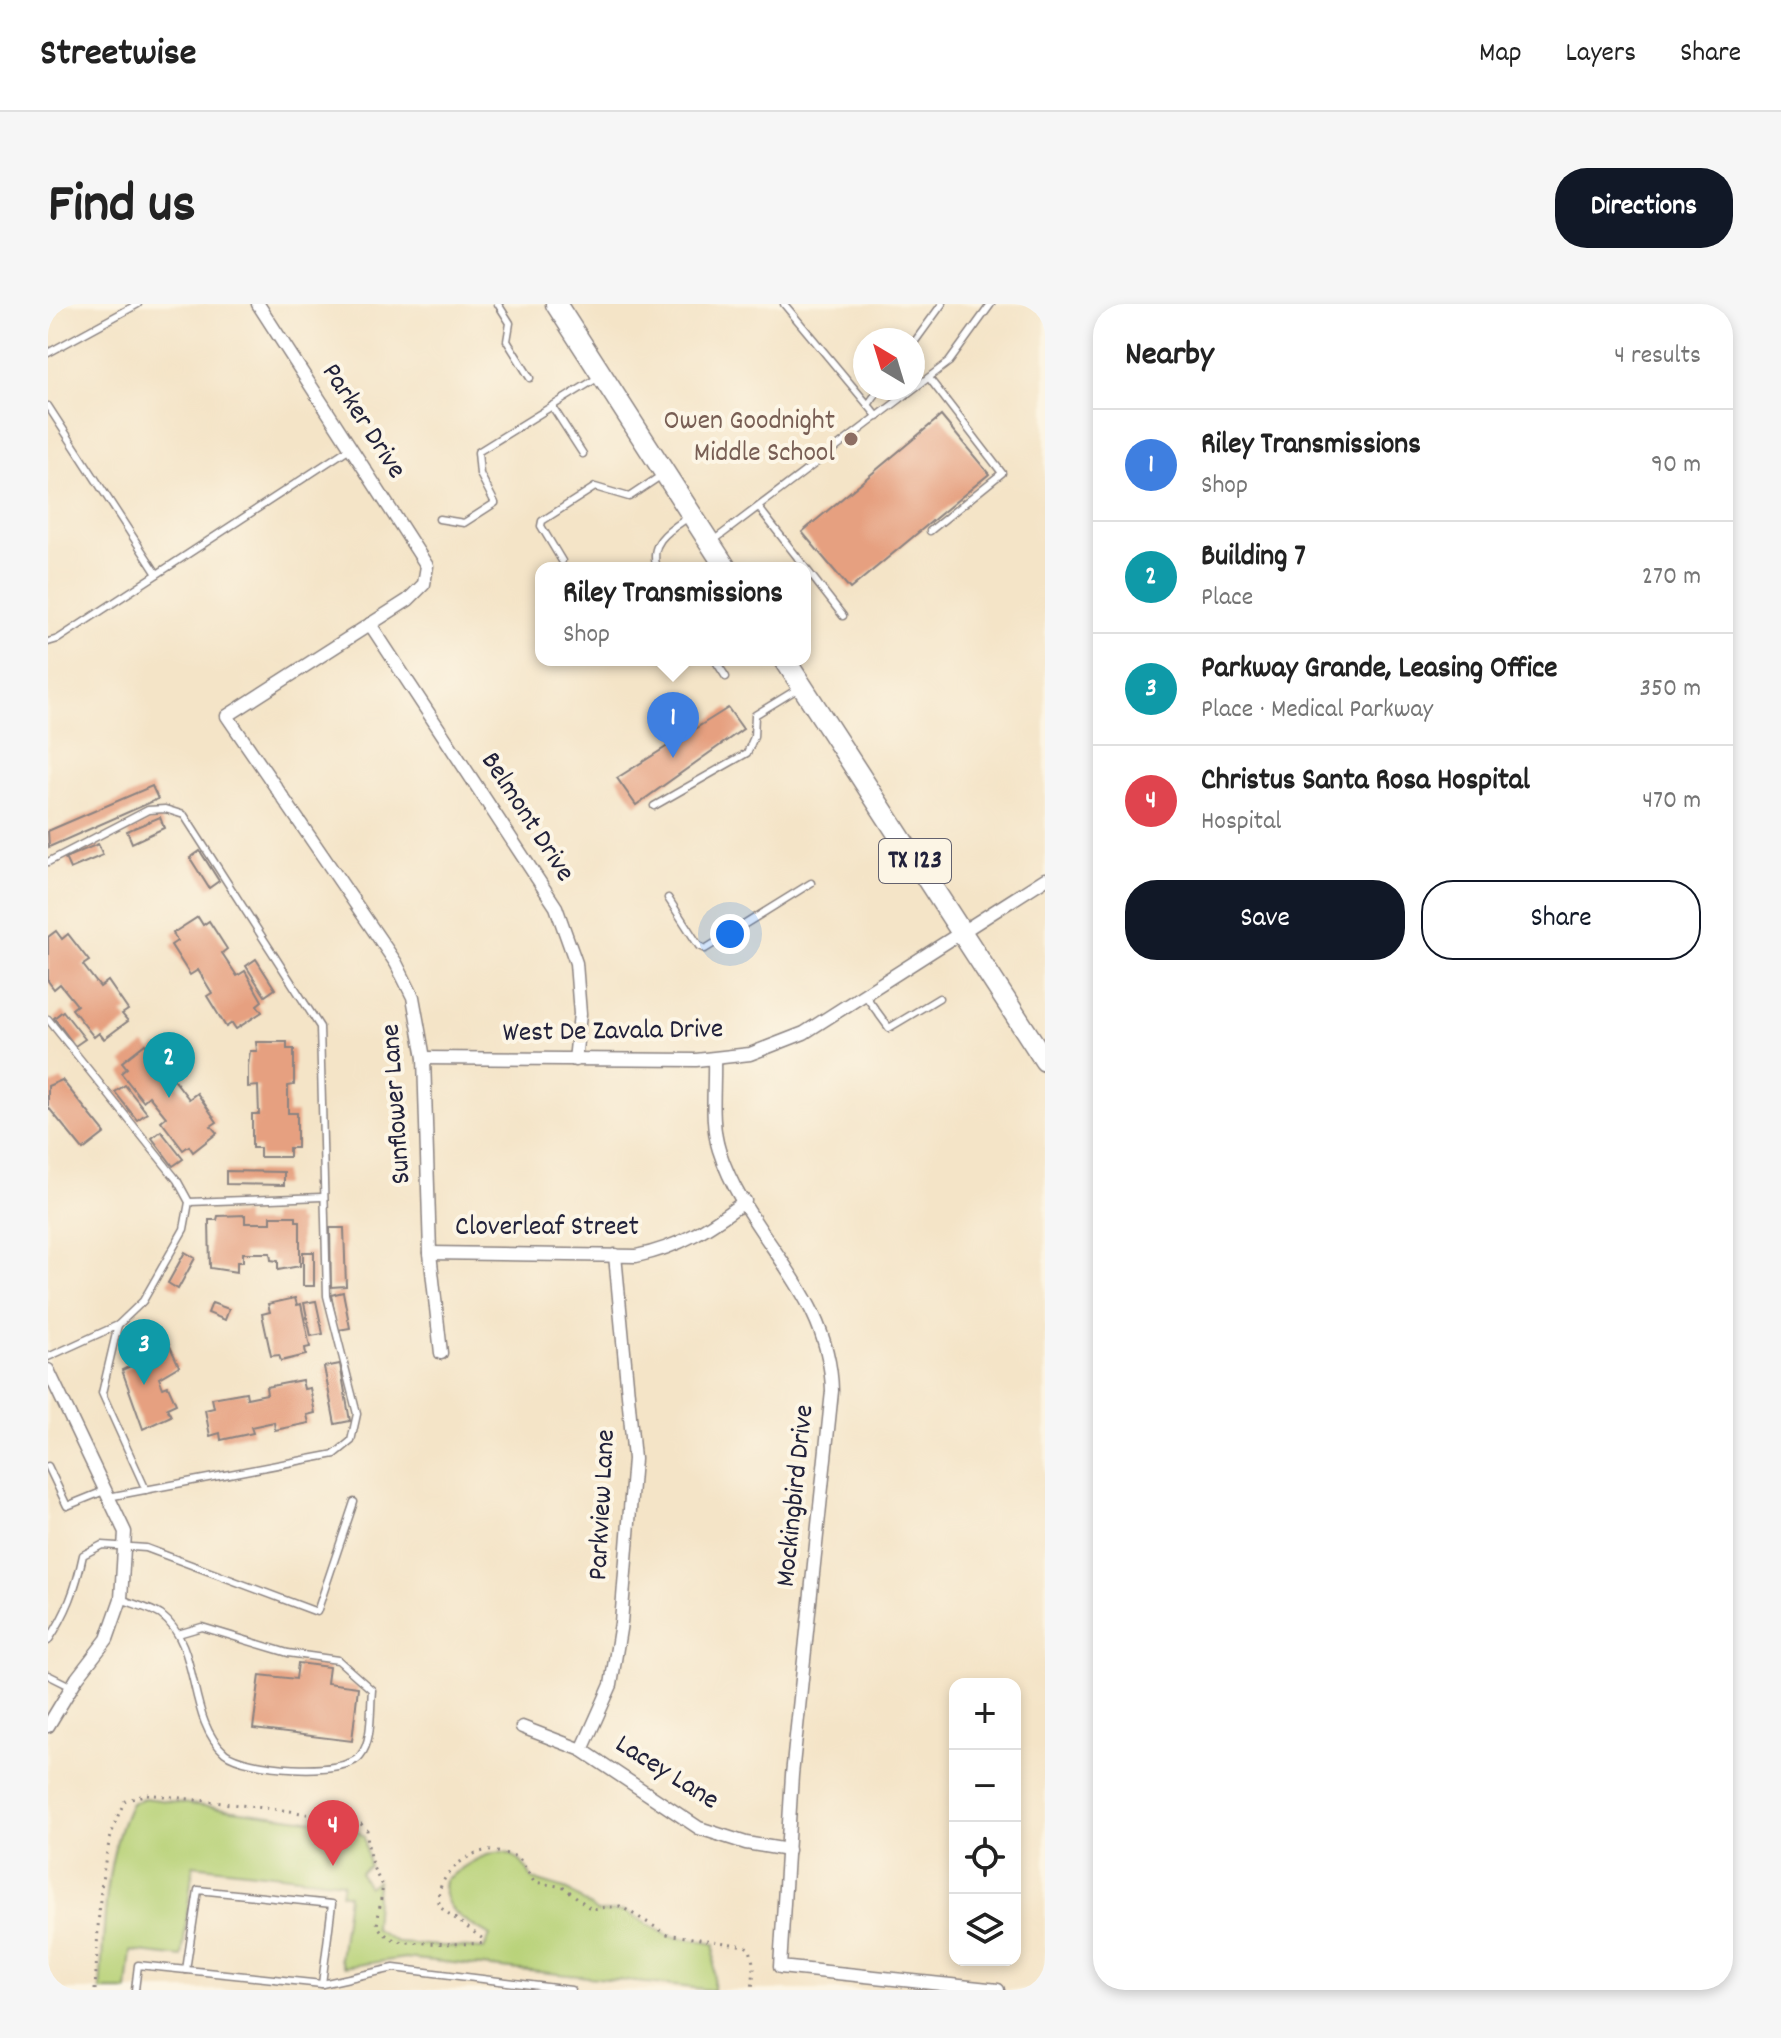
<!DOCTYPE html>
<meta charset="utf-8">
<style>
body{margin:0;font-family:Dekko,sans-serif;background:#f6f6f6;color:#222}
.controls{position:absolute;right:24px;bottom:24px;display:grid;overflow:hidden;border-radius:16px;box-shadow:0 4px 12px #0003}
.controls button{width:72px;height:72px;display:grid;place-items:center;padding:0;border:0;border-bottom:2px solid #e0e0e0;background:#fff;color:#222;font:40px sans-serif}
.compass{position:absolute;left:805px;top:24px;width:72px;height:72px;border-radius:50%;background:#fff;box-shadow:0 4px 12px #0003;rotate:322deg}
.you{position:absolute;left:682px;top:630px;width:28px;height:28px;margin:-20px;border:6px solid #fff;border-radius:50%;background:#1a73e8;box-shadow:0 0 0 12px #1a73e833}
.badge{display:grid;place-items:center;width:52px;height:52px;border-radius:50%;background:#111827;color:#fff;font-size:26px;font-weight:700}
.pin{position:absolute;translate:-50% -66px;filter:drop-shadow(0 2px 4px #0008)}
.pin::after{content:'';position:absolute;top:42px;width:28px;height:24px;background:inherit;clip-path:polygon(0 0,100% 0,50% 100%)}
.popup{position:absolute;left:487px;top:258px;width:276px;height:104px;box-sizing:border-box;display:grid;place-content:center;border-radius:16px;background:#fff;filter:drop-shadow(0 2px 6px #0005);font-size:26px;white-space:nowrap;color:#767676}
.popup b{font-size:30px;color:#222}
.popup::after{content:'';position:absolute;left:50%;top:100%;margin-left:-16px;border:16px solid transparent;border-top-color:#fff}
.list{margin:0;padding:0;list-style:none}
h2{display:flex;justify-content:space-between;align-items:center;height:104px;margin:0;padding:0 32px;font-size:34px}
h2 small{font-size:26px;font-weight:400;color:#767676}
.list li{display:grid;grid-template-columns:52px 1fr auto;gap:24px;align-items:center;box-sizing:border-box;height:112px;padding:0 32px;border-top:2px solid #e0e0e0}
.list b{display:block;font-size:30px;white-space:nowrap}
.list p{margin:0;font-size:26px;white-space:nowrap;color:#767676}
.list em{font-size:26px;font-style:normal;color:#767676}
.actions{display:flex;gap:16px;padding:24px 32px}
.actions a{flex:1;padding:18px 0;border:2px solid #111827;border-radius:32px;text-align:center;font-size:28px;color:#111827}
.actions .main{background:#111827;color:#fff}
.icon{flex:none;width:44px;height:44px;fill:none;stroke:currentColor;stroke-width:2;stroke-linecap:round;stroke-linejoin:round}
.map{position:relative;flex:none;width:997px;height:1686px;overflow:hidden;border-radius:32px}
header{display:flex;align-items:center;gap:48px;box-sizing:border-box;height:112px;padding:0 40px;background:#fff;border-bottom:2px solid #e0e0e0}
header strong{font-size:38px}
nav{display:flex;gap:44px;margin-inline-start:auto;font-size:28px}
.intro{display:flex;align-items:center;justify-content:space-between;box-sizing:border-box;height:192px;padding:0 48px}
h1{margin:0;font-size:56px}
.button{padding:20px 36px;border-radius:32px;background:#111827;color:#fff;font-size:28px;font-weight:700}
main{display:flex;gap:48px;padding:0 48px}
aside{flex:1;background:#fff;border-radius:32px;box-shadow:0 4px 12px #0003}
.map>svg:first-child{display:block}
.green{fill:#b8d278;stroke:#6d7a5a;stroke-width:2}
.building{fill:#e6a080}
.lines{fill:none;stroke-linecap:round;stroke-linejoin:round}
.service-casing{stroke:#8b8381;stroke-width:9}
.minor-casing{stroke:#8b8381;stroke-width:15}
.primary-casing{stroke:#8b8381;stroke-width:23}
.path{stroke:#8b8381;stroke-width:3;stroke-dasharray:2 6;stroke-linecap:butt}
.service{stroke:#fff;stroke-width:6}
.minor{stroke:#fff;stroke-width:12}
.primary{stroke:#fff;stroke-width:20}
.education-dot{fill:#8d6e63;stroke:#fcf5e5;stroke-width:3}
.labels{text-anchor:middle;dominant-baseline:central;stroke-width:8;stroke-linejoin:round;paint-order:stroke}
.shield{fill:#fcf5e5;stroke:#63616e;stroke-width:2}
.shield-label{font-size:26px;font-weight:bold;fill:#22223b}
.street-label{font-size:28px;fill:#22223b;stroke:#fcf5e5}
.education-label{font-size:28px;fill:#785e54;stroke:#fcf5e5;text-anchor:end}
</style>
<header>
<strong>Streetwise</strong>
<nav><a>Map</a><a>Layers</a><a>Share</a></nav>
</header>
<div class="intro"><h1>Find us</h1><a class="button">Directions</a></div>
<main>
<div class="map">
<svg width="997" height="1686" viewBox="0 0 997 1686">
<rect width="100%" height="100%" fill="#fcf5e5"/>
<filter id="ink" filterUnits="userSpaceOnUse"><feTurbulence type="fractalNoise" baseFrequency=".0125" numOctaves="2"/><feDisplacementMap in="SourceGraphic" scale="16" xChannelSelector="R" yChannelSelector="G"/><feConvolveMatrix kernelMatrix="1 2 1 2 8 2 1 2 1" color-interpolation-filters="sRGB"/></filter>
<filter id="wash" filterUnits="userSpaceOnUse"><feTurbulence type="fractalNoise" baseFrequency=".006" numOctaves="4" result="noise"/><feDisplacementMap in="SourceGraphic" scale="32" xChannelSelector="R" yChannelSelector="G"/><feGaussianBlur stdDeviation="1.8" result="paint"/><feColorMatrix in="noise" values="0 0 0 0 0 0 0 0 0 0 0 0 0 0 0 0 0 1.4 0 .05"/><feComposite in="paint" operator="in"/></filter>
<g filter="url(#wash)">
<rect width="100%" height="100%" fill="#f4e4c7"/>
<path class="green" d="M97 1494 304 1522 316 1533 321 1562 312 1569 320 1583 329 1577 326 1625 351 1639 436 1645 442 1632C419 1618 391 1606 397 1576 427 1555 462 1527 484 1575L520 1586 549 1608 576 1607 621 1632 667 1640 665 1686 357 1654 296 1663 292 1655 300 1591 293 1589 295 1578 145 1561 134 1653 83 1647 79 1686H52C57 1624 55 1555 83 1499Z"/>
<g id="blocks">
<g class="building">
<polygon points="893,112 941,170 802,285 754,228"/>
<polygon points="680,404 695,425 588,501 569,474"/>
<polygon points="104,482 110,495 1,543 0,527"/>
<polygon points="112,513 116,524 84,539 79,527"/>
<polygon points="50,540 55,551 22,565 17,554"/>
<polygon points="152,547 171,577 161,584 142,554"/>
<polygon points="150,613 155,621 161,617 179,645 174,649 189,672 197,667 214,697 209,701 214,708 188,725 184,719 178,723 159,692 164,689 150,666 142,671 123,641 129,637 125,629"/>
<polygon points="8,627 14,635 20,630 41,657 35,661 52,683 60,677 80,706 74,710 80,717 56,735 51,729 46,733 24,705 29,701 12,680 6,685 0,677 0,633"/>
<polygon points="208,655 227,685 217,692 198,662"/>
<polygon points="15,707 37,735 27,742 6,714"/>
<polygon points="208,738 239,738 239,745 246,745 246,781 240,782 240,809 249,809 249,844 241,844 241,853 212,853 212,844 204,844 204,810 211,810 210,782 200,783 200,762 202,747 209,747"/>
<polygon points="97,740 103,747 109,742 130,769 124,773 141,795 149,789 169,818 163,822 169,829 145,848 141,842 135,846 113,817 118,813 101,792 95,797 73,769 79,764 74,758"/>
<polygon points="14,776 57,829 35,846 0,803 0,782"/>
<polygon points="77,781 99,809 89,816 67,788"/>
<polygon points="113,827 135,855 125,862 104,834"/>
<polygon points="178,867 236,868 236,881 178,880"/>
<polygon points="197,911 197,919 223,919 223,912 248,912 248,917 252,917 252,962 230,966 230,957 223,956 222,949 195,949 195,958 189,958 189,968 162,964 161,916 169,916 170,912"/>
<polygon points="282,924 296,924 298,982 283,983"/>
<polygon points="137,948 147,954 130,985 120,979"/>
<rect x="255" y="948" width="11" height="34"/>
<polygon points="295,988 302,1024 290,1026 283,991"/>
<polygon points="247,994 249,1001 253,1000 262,1043 257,1044 258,1051 233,1057 231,1051 223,1052 214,1010 222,1008 220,1000"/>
<polygon points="268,997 275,1030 263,1032 256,999"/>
<polygon points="164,999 181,1005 177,1016 160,1009"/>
<polygon points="120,1038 131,1062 111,1074 115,1084 120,1082 128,1100 119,1104 123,1112 95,1125 74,1066 85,1061 90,1052"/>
<polygon points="292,1060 302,1117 287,1120 276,1063"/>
<polygon points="254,1076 256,1085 262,1084 267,1109 259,1111 261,1119 227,1126 226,1118 203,1123 205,1129 173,1136 172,1129 162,1132 157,1106 166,1104 164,1094 198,1088 199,1094 219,1090 218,1083"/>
<polygon points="250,1359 281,1363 279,1379 310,1383 304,1437 205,1425 212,1371 248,1375"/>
</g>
</g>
</g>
<g filter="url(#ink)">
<use href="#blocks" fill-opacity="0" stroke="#8b8381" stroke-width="2"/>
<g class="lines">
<g class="service-casing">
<g id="service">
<polyline points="450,0 462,19 459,37 482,74"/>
<polyline points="736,0 830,113"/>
<polyline points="865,40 894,0"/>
<polyline points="0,49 90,0"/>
<polyline points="881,74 954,169 882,227"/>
<polyline points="820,101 832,84"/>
<polyline points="0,102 109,270"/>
<polyline points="504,102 535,150"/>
<polyline points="711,204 795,312"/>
<polyline points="391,215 416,219 447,199 432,170 430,148 551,73"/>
<polyline points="665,237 901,58 943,0"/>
<polyline points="514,257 493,222 494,217 547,183 581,193 614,171"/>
<path d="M609 264C600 238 622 226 641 213"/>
<polyline points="0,338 10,335 302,144"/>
<polyline points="667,356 678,373"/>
<polyline points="606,502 699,449 706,433 707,411 751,384"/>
<polyline points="0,558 100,506 117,505 136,511 272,723 279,992 309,1110 303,1137 287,1150 60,1193"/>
<polyline points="620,594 651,642 657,645 763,579"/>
<polyline points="816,690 841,724 891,694"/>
<polyline points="0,715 129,876 141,898 136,925 95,997 70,1021 0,1053"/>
<polyline points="141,898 274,893"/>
<polyline points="70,1021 54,1089 98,1186"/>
<polyline points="0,1162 19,1202 56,1187"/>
<path d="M73 1295C85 1300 102 1304 113 1311 154 1342 138 1415 177 1449 197 1465 296 1473 312 1452 325 1437 322 1405 324 1386L290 1356 240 1349 154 1323 130 1330"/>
<path d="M0 1337C19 1309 28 1284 35 1251L54 1241 98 1244 269 1308 306 1198"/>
<polyline points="0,1371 24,1383"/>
<polyline points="138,1666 150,1586 284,1600 274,1680"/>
<polyline points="87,1686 90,1661 274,1680 346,1664 523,1686"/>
</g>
</g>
<g class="minor-casing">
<g id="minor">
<polyline points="210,0 379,262 376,280 360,296 179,412 348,659 365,693 376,754 382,949 393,1049"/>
<polyline points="322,320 508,603 528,659 532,710 527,756"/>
<polyline points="376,754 648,756 702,750 756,729 997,575"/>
<path d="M666 755C667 784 662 818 671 846 699 934 782 987 784 1087L744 1471 732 1663 950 1686"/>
<path d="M382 949 588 952C632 943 661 924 697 897"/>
<polyline points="0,1066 77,1228 73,1295 59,1335 29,1374 0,1422"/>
<polyline points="474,1423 534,1446 651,1524 698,1539 740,1546"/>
<polyline points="534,1446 563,1381 573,1319 586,1155 567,951"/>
</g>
</g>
<g class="primary-casing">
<g id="primary">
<polyline points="508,0 678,264"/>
<polyline points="737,356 997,757"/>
</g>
</g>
<path class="path" d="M47 1686C51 1626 48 1551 77 1497L99 1490 242 1507 313 1520 319 1526C320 1548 322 1563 335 1581L329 1621C334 1629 341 1634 350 1637 359 1639 430 1641 434 1639L435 1635 393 1604C380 1579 420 1544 443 1547 450 1548 462 1550 471 1554L486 1578 516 1583 543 1605 572 1602 619 1630 697 1642 702 1645 706 1663 704 1686"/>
<use href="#service" class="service"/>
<use href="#minor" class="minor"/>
<use href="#primary" class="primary"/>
</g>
</g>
<circle class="education-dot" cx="803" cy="135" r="8"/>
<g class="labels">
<rect class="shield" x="831" y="535" width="72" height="44" rx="6"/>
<g class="shield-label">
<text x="867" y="557">TX 123</text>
</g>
<g class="street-label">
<text transform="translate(314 118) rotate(57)">Parker Drive</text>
<text transform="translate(478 514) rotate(57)">Belmont Drive</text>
<text transform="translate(565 729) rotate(-1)">West De Zavala Drive</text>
<text transform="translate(350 800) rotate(-94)">Sunflower Lane</text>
<text x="499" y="925">Cloverleaf Street</text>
<text transform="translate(749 1192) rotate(-84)">Mockingbird Drive</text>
<text transform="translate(556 1201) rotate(-87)">Parkview Lane</text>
<text transform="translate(618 1470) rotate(32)">Lacey Lane</text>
</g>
<g class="education-label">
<text x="787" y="119">Owen Goodnight<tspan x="787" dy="32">Middle School</tspan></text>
</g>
</g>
</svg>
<div class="controls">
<button>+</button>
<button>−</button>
<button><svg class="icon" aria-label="locate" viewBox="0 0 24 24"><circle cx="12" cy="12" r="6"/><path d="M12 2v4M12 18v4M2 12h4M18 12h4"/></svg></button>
<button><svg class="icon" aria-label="layers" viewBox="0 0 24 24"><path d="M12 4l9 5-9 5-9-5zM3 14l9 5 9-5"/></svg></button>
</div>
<svg class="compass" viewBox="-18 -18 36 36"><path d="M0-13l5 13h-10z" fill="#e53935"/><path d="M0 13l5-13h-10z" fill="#767676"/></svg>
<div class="you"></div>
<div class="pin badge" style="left:625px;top:454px;background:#3f7fe0">1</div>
<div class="popup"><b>Riley Transmissions</b>Shop</div>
<div class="pin badge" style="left:121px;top:794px;background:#0f9aa8">2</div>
<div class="pin badge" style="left:96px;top:1081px;background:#0f9aa8">3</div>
<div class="pin badge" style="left:285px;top:1562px;background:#e0444e">4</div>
</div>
<aside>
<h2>Nearby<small>4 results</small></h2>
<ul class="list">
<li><span class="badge" style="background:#3f7fe0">1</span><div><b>Riley Transmissions</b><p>Shop</p></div><em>90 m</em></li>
<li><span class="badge" style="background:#0f9aa8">2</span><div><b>Building 7</b><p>Place</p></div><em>270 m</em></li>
<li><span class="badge" style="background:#0f9aa8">3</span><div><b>Parkway Grande, Leasing Office</b><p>Place · Medical Parkway</p></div><em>350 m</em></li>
<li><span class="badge" style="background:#e0444e">4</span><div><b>Christus Santa Rosa Hospital</b><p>Hospital</p></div><em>470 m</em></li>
</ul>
<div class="actions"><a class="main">Save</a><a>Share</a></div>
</aside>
</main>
